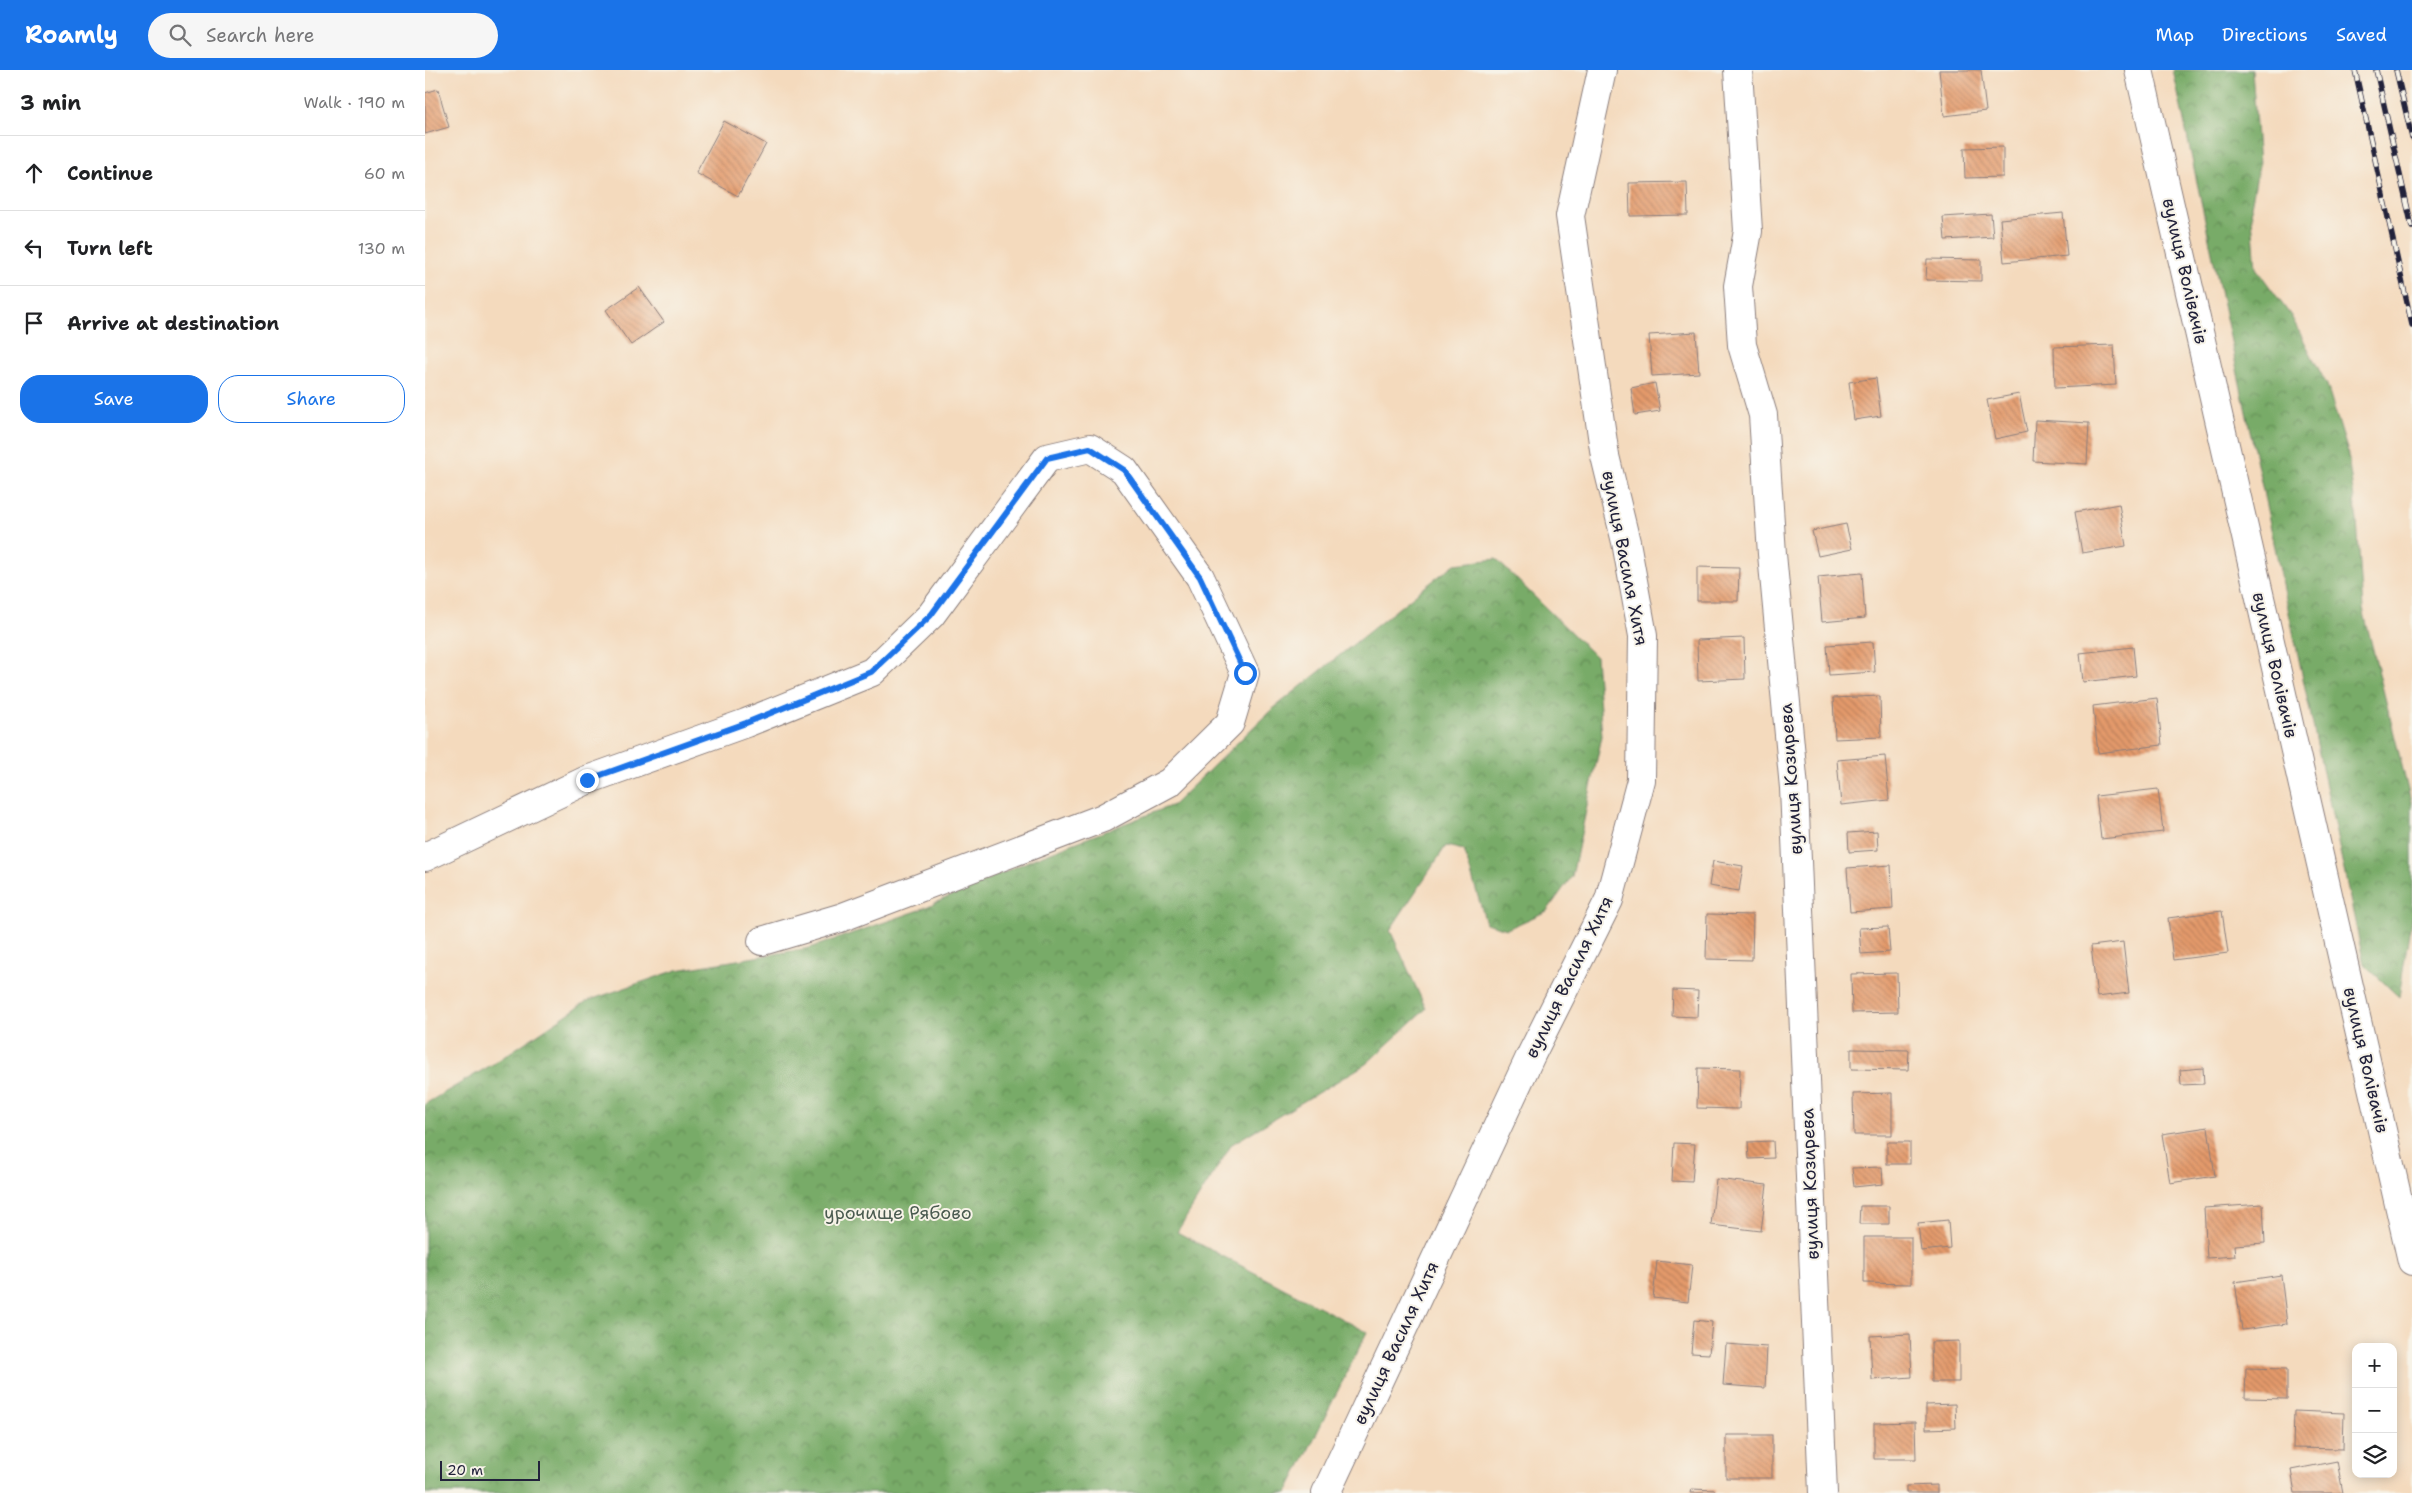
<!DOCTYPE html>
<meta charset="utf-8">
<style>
body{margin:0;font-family:"Shantell Sans",sans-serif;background:#f6f6f6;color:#202124}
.controls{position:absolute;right:15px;bottom:15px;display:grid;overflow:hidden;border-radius:10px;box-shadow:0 2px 12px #0003}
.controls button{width:45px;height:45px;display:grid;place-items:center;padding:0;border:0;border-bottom:1px solid #e0e0e0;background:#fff;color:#202124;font:25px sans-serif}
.scale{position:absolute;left:15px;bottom:12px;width:100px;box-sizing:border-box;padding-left:5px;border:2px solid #22223b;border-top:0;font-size:14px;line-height:18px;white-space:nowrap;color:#22223b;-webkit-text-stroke:4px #f7f3e8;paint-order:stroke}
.stop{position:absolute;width:15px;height:15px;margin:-11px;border:4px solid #1a73e8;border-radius:50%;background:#fff}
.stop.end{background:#1a73e8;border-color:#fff;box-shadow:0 1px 5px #0008}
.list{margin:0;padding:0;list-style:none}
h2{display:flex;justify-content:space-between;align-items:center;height:65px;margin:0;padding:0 20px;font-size:21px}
h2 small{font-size:16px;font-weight:400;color:#757577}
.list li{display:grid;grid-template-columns:32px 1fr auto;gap:15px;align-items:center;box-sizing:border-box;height:75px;padding:0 20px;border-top:1px solid #e0e0e0}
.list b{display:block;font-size:19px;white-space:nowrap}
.list em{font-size:16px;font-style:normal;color:#757577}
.actions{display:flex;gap:10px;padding:15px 20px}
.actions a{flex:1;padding:11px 0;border:1px solid #1a73e8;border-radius:20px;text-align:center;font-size:18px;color:#1a73e8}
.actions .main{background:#1a73e8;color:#fff}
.icon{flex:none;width:28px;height:28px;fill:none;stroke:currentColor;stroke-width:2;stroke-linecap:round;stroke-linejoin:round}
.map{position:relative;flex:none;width:1987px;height:1423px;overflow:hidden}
header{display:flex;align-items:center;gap:30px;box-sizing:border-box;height:70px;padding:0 25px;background:#1a73e8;color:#fff}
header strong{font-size:24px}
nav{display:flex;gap:28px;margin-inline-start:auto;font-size:18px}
.search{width:350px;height:45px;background:#f6f6f6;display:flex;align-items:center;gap:12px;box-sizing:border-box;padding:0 18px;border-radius:28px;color:#757577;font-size:19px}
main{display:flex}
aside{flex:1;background:#fff}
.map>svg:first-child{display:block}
.forest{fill:url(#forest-crowns);stroke:#4d6651}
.building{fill:url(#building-back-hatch)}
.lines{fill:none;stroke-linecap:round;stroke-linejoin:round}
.minor-casing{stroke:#8b7e7c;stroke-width:30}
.minor{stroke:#fff;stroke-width:28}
.rail-casing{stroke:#22223b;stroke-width:5.5}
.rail{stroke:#f7f3e8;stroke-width:4;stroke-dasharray:11;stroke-linecap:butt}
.route{stroke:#1a73e8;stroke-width:6}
.labels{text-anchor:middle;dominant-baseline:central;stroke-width:4;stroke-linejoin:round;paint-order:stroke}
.street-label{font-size:18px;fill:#22223b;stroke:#f7f3e8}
.park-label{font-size:18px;fill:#4a5b50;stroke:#f7f3e8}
</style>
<header>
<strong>Roamly</strong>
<div class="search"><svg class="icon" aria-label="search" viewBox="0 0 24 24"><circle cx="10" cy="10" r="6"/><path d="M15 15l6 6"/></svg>Search here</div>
<nav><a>Map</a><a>Directions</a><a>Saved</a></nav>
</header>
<main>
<aside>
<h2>3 min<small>Walk · 190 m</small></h2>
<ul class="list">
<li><svg class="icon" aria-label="ahead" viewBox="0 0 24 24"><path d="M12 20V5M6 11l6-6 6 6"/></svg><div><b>Continue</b></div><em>60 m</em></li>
<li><svg class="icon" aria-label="left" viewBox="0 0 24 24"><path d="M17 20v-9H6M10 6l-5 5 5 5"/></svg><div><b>Turn left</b></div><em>130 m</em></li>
<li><svg class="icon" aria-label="arrive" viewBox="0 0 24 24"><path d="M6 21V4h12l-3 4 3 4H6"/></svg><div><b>Arrive at destination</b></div></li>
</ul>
<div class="actions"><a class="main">Save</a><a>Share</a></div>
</aside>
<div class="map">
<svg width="1987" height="1423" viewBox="0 0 1987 1423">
<defs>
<pattern id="forest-crowns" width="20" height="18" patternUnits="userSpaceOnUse" patternTransform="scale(1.25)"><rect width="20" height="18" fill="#78ab67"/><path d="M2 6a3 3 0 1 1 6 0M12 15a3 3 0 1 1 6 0" fill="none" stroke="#628b56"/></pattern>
<pattern id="building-back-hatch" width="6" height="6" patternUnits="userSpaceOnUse" patternTransform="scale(1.25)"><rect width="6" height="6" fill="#e49a6b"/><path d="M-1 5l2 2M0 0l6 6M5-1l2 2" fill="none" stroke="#b87d59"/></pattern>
</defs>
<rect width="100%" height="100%" fill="#f7f3e8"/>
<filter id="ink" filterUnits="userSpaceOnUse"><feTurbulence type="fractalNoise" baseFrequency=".02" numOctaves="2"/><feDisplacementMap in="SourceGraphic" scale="10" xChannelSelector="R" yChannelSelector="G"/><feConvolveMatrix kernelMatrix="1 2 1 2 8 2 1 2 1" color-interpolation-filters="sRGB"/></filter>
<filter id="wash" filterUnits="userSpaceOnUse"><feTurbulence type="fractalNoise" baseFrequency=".0096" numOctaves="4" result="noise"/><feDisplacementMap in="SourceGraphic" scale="20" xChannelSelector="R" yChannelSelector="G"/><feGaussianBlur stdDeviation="1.12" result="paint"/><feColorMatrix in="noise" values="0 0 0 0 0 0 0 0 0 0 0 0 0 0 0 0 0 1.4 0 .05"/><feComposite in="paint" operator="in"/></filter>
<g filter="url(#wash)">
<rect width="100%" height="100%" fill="#f4dabd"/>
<g class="forest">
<polygon points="1748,0 1827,0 1834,95 1826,136 1831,198 1866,246 1902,315 1922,379 1932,451 1938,539 1987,736 1987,843 1974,927 1939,894"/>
<polygon points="1071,489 1171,587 1177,666 1147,806 1122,841 1082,859 1061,853 1039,780 1021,776 965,860 1001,939 941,994 807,1074 752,1162 942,1262 862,1423 0,1423 0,1034 68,994 162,931 252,900 385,878 492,841 608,789 748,735 844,642 996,520 1030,494"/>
</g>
<g id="blocks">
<g class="building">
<polygon points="1514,0 1556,0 1561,41 1519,46"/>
<polygon points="13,19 24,57 0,64 0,23"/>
<polygon points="299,51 341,74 313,126 271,103"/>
<polygon points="1578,77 1578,107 1540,108 1539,78"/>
<polygon points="1262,112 1263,145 1205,146 1204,113"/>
<polygon points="1638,143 1642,186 1579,192 1575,149"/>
<polygon points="1566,144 1568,167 1520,170 1518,147"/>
<polygon points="1502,189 1556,190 1556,211 1501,210"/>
<polygon points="214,217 239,252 206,275 181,240"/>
<polygon points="1271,262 1274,303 1227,306 1224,265"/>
<polygon points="1689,275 1691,315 1630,318 1629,277"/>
<polygon points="1451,308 1456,346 1429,350 1424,312"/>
<polygon points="1230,313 1235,341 1210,345 1206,318"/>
<polygon points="1594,324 1602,362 1570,369 1562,330"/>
<polygon points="1610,350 1664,353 1662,394 1608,391"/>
<polygon points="1694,434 1701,476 1657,483 1650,442"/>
<polygon points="1421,454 1427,479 1393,486 1387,461"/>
<polygon points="1272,497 1314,498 1313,531 1272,531"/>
<polygon points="1437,503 1440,548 1397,552 1393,507"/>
<polygon points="1319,568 1320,609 1273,611 1272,570"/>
<polygon points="1448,572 1450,602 1404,605 1402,575"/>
<polygon points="1708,577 1711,606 1658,612 1655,583"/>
<polygon points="1455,626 1456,667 1410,669 1408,628"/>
<polygon points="1732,628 1737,675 1673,683 1668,636"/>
<polygon points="1460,686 1464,730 1416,735 1412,690"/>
<polygon points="1733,719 1738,762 1676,769 1671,726"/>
<polygon points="1452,761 1453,780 1424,782 1423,763"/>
<polygon points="1288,791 1318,796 1314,821 1284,816"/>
<polygon points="1466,795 1468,839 1425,842 1422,798"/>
<polygon points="1797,841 1803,883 1748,890 1743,848"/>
<polygon points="1282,844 1328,845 1327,890 1281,889"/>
<polygon points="1463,857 1465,882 1436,884 1434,858"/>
<polygon points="1698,872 1704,923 1672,927 1666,876"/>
<polygon points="1472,903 1473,942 1427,943 1426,904"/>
<polygon points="1248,920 1273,921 1272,947 1247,946"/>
<polygon points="1426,979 1484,980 1483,1000 1426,999"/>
<polygon points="1273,998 1315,999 1314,1039 1272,1038"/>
<polygon points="1778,998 1779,1014 1756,1015 1755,1000"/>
<polygon points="1467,1023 1467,1065 1429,1065 1428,1024"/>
<polygon points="1783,1057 1790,1106 1745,1113 1737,1064"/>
<polygon points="1348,1071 1349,1088 1324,1089 1323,1072"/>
<rect x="1462" y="1072" width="23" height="22"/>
<polygon points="1249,1073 1270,1074 1267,1112 1247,1111"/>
<polygon points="1457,1097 1458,1114 1429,1117 1427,1098"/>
<polygon points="1291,1109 1342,1115 1336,1161 1286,1155"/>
<polygon points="1838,1134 1840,1173 1809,1175 1810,1186 1782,1188 1779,1138"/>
<polygon points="1435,1136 1464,1136 1464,1154 1434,1154"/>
<polygon points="1523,1150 1525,1178 1496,1181 1493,1153"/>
<polygon points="1439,1167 1486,1167 1486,1214 1439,1213"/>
<polygon points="1232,1191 1267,1195 1263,1232 1228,1228"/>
<polygon points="1856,1205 1862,1254 1817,1260 1810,1212"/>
<polygon points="1269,1250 1287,1252 1284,1284 1266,1283"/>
<polygon points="1485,1264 1487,1307 1447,1310 1445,1266"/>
<polygon points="1534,1271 1534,1312 1507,1312 1506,1272"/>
<polygon points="1301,1274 1342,1277 1340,1318 1298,1315"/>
<polygon points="1821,1298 1862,1299 1862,1329 1820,1328"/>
<polygon points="1530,1334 1531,1358 1501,1359 1501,1335"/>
<polygon points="1869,1341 1919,1343 1918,1379 1868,1378"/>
<polygon points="1490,1352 1491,1389 1449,1389 1449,1353"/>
<rect x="1301" y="1365" width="46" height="43"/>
<polygon points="1912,1391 1918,1423 1870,1423 1866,1400"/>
<polygon points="1512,1415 1512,1423 1481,1423 1481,1416"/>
<polygon points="1266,1419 1290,1420 1290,1423 1265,1423"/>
</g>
</g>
</g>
<g filter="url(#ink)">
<use href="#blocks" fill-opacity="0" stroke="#8b7e7c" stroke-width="1"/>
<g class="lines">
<g class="minor-casing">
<g id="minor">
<polyline points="1313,0 1323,161 1313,216 1317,275 1338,345 1347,484 1369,718 1398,1423"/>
<polyline points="1714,0 1987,1191"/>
<polyline points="0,787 162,710 321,653 447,602 506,545 622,388 665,378 699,400 775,507 820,603 805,653 745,712 678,748 415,848 337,871"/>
<polyline points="901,1423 1106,985 1184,830 1216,710 1218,566 1201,472 1180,386 1145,146 1177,0"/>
</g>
</g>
<use href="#minor" class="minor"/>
<g class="rail-casing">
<g id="rail">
<polyline points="1930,0 1987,255"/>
<polyline points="1951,0 1987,157"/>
<polyline points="1971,0 1987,68"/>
</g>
</g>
<use href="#rail" class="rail"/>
</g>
</g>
<g class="lines" filter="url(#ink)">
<polyline class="route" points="162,710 321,653 446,602 506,545 622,388 665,378 699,400 775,507 820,603"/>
</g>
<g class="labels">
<g class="street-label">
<text transform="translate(1760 201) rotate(77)">вулиця Волівачів</text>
<text transform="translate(1200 488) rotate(79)">вулиця Василя Хитя</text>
<text transform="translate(1850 595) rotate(77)">вулиця Волівачів</text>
<text transform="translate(1366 709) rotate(-94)">вулиця Козирева</text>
<text transform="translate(1144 907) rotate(-64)">вулиця Василя Хитя</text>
<text transform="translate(1941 990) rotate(77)">вулиця Волівачів</text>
<text transform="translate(1385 1114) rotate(-92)">вулиця Козирева</text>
<text transform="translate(971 1273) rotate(-65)">вулиця Василя Хитя</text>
</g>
<g class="park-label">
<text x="473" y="1143">урочище Рябово</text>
</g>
</g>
</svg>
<div class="controls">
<button>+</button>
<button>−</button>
<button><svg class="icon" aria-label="layers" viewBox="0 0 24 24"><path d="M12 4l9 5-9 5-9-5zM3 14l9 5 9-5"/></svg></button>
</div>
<div class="scale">20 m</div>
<div class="stop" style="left:820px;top:603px"></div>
<div class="stop end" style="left:162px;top:710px"></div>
</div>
</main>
